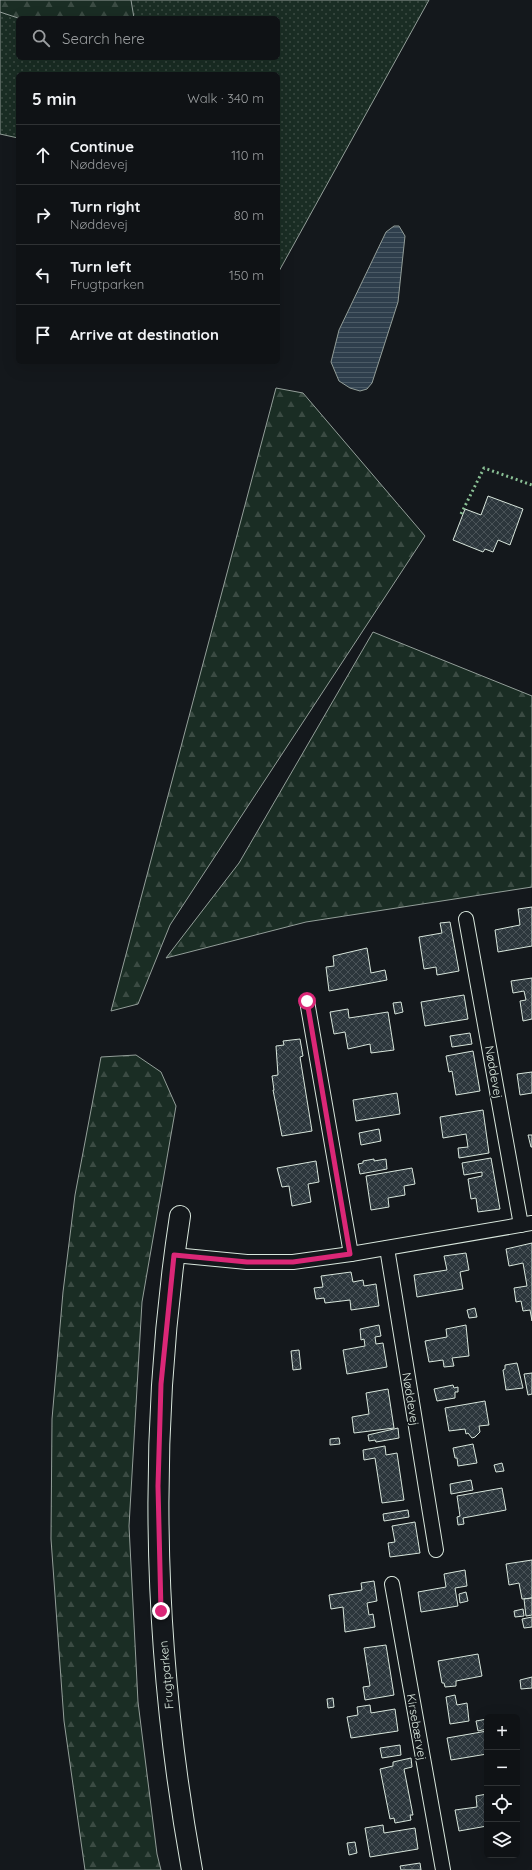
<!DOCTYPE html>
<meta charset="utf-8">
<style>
body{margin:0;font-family:Quicksand,sans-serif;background:#1d2022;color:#f1f3f6}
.controls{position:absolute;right:12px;bottom:12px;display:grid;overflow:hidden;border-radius:6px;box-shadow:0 4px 16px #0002}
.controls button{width:36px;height:36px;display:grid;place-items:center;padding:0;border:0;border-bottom:1px solid #2f3234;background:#0f1215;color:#f1f3f6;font:20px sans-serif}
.stop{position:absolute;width:12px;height:12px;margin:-9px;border:3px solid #db2777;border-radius:50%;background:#fff}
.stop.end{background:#db2777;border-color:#fff;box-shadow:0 1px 4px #0008}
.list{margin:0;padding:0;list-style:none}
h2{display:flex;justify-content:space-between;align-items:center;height:52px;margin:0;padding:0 16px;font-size:17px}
h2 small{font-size:13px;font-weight:400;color:#9b9ea0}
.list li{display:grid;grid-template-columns:26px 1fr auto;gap:12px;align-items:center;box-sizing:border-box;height:60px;padding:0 16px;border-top:1px solid #2f3234}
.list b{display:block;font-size:15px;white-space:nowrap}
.list p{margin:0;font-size:13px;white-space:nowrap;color:#9b9ea0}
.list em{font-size:13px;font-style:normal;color:#9b9ea0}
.icon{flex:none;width:22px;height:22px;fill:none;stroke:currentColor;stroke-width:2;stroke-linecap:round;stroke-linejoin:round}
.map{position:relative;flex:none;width:532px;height:1870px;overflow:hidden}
.search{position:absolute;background:#0f1215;box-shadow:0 4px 16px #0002;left:16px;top:16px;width:264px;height:44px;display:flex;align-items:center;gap:10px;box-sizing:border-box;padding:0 14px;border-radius:6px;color:#9b9ea0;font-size:15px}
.panel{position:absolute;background:#0f1215;box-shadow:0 4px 16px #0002;left:16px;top:72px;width:264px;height:292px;border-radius:6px}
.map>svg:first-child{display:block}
.grass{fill:url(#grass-dots);stroke:#939e99;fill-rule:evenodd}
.forest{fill:url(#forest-firs);stroke:#939e99}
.water{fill:url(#water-rules);stroke:#939e99}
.building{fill:url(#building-cross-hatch);stroke:#d8e6dc}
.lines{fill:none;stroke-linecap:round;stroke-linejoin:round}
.street-casing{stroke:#d8e6dc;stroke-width:16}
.secondary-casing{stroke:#d8e6dc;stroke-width:22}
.street{stroke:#14181c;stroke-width:14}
.secondary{stroke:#14181c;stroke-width:20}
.hedge{stroke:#8ac095;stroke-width:3;stroke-dasharray:2 3;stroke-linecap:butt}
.route{stroke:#db2777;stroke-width:5}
.labels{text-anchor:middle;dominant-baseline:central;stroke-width:3;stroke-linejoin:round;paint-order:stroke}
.street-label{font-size:12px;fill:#d8e6dc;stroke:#14181c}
</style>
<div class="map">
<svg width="532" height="1870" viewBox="0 0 532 1870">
<defs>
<pattern id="grass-dots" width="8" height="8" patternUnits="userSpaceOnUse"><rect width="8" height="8" fill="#1a2d24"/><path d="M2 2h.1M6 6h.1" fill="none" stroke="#3b4b43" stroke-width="1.8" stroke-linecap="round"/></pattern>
<pattern id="forest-firs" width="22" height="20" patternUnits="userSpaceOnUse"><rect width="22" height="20" fill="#1a2d24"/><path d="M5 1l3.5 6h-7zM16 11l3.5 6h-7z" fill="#3b4b43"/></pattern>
<pattern id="water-rules" width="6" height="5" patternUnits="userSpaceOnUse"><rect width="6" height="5" fill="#2f3f4d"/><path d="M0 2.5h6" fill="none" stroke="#4c5b66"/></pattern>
<pattern id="building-cross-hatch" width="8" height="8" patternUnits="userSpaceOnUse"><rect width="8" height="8" fill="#2c363c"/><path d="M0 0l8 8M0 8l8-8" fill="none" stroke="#4a5358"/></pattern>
</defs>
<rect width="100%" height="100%" fill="#14181c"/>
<path class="grass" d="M0 0H429L278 273V74H18V138L0 134ZM18 18H278V58H18Z"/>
<g class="forest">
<polygon points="0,0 131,0 134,18 18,18 0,12"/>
<polygon points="276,388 303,393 425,536 170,925 138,1004 111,1011"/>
<polygon points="373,632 532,696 532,887 306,922 166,958 239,863"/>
<polygon points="136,1055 161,1072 176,1106 142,1302 129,1526 138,1702 157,1854 161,1870 85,1870 64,1721 51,1539 52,1419 63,1292 75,1195 101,1057"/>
</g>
<polygon class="water" points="394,226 399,226 405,236 398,302 372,383 367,389 360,391 350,388 339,381 331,362 339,330 386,232"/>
<g class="building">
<polygon points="488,496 523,509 510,545 498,540 493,552 485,549 483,552 453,540 465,509 481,515"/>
<polygon points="532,907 532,946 498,952 495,930 520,925 518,909"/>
<polygon points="450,922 459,971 437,975 436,967 424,969 419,937 442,933 440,923"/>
<polygon points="367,948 371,973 385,970 387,980 329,991 326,967 334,966 333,956"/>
<polygon points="532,978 532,1019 523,1021 520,1001 526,1000 524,991 513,993 511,981"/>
<polygon points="464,995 468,1019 425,1026 421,1002"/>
<polygon points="401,1002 403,1012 395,1014 393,1003"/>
<polygon points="348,1009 349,1018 388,1012 394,1050 371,1053 370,1044 348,1049 345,1032 334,1034 330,1012"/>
<polygon points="470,1033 472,1044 452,1047 450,1036"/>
<polygon points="300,1039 303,1056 300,1057 312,1131 282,1136 273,1090 274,1090 272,1076 278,1075 276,1046 284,1045 283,1041"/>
<polygon points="473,1051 480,1091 456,1095 452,1071 449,1072 446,1056"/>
<polygon points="532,1072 532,1093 520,1095 517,1074"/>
<polygon points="397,1093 400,1114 356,1121 353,1100"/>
<polygon points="483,1110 489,1153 459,1158 458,1148 468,1147 466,1134 443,1138 440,1117"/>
<polygon points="379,1129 381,1141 361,1145 359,1133"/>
<polygon points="528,1135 532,1135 532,1147 531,1147"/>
<polygon points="491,1158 500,1209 478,1212 476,1198 471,1199 468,1179 482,1176 482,1172 464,1175 462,1163"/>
<polygon points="374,1159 374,1161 386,1159 387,1169 360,1174 358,1164 363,1163 363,1161"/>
<polygon points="316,1161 319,1182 308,1184 311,1202 292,1206 289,1186 282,1187 277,1168"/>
<polygon points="412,1168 415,1184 404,1186 405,1195 388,1198 389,1207 371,1210 366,1176"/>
<polygon points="532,1243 532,1321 530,1310 523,1311 521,1301 516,1302 514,1288 527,1286 523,1263 509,1266 506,1249"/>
<polygon points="466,1253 469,1270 460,1272 463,1289 417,1297 414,1275 447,1270 444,1256"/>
<polygon points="351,1272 353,1282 363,1280 364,1286 376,1284 379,1306 351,1310 350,1300 325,1303 324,1298 316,1299 314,1288 323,1287 321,1276"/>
<polygon points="475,1308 477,1317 469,1318 467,1310"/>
<polygon points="379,1325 381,1336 375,1337 376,1344 383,1343 387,1367 347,1374 343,1350 365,1346 364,1339 361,1340 360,1329"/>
<polygon points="466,1325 469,1356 452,1358 454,1366 444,1367 443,1360 429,1362 425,1341 447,1337 446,1329"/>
<polygon points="299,1350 301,1369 293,1370 291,1351"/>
<polygon points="517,1363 523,1388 506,1390 503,1370 505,1369 505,1365"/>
<polygon points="532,1373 532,1394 528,1395 524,1374"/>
<polygon points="453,1385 454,1388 458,1387 458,1392 455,1392 455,1398 437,1401 434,1389"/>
<polygon points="388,1389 394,1428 354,1433 352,1417 369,1414 366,1393"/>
<polygon points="485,1401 489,1425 479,1426 480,1432 475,1437 472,1438 468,1433 466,1434 465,1429 449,1431 445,1408"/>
<polygon points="398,1428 399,1438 376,1442 375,1440 369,1441 368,1435"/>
<polygon points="339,1438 340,1444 330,1445 330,1439"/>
<polygon points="473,1444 477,1463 458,1466 457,1458 455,1458 453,1448"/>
<polygon points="385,1446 386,1455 397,1453 404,1500 382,1503 375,1458 364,1460 363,1450"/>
<polygon points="502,1463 504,1471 496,1472 494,1465"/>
<polygon points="471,1480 473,1490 451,1494 450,1484"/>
<polygon points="502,1488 506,1510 463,1518 464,1524 458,1525 457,1517 460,1516 457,1496"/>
<polygon points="408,1510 409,1517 384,1521 383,1514"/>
<polygon points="415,1522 420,1553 390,1557 388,1543 395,1542 392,1526"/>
<polygon points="532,1560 532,1598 522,1599 519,1583 509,1585 506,1564"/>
<polygon points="465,1570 467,1586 455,1588 458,1606 421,1612 418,1592 446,1587 444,1574"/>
<polygon points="374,1581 377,1601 367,1603 369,1615 373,1614 375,1627 345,1632 343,1607 331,1609 329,1595 362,1590 361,1583"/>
<polygon points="466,1592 468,1601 460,1603 459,1594"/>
<polygon points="532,1598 532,1615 526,1616 524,1599"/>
<polygon points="523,1609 524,1616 515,1617 514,1611"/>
<polygon points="532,1617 532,1627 524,1628 522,1619"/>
<polygon points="386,1645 394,1695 365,1700 363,1687 370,1686 364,1648"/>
<polygon points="478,1654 482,1676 456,1681 456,1686 445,1687 444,1683 442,1683 438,1661"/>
<polygon points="532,1677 532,1688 521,1689 520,1680"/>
<polygon points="455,1695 457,1705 467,1703 469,1721 450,1724 446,1697"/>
<polygon points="333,1698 334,1707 328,1708 327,1699"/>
<polygon points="370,1705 371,1713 395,1709 398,1731 351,1738 347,1717 358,1715 357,1707"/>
<polygon points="487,1719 487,1729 478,1731 476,1721"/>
<polygon points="487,1731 487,1754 451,1760 447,1738"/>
<polygon points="400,1745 401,1755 382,1758 380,1748"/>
<polygon points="411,1758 412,1767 404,1769 413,1815 410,1815 411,1820 395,1823 394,1818 390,1819 380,1769 393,1766 393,1762"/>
<polygon points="487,1794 487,1826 459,1831 455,1810 477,1807 476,1796"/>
<polygon points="383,1825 384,1833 415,1828 418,1849 370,1857 365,1828"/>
<polygon points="355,1842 357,1853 349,1855 347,1843"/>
<polygon points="420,1863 421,1870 401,1870 400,1866"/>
</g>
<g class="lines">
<g class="street-casing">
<g id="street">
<polyline points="466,919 521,1225"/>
<polyline points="307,1001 351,1254"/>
<polyline points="387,1248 436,1550"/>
<polyline points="174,1255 247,1262 293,1262 351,1254 532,1223"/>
<polyline points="392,1584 443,1870"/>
</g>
</g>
<g class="secondary-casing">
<path id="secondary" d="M180 1216C147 1433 153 1654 192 1870"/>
</g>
<use href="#street" class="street"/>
<use href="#secondary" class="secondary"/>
<polyline class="hedge" points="461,514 484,468 532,485"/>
</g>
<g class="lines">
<polyline class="route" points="161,1611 158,1486 161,1384 174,1255 247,1262 293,1262 350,1254 307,1001"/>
</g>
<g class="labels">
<g class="street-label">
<text transform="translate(494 1072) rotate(80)">Nøddevej</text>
<text transform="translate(411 1399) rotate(81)">Nøddevej</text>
<text transform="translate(166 1675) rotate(-95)">Frugtparken</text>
<text transform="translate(417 1727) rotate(80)">Kirsebærvej</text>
</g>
</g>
</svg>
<div class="controls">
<button>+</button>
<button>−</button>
<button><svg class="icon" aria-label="locate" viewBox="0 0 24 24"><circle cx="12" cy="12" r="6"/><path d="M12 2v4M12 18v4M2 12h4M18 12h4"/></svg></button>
<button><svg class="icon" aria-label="layers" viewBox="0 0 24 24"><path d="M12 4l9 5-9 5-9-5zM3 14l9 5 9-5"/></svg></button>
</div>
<div class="stop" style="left:307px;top:1001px"></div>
<div class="stop end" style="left:161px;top:1611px"></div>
<div class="search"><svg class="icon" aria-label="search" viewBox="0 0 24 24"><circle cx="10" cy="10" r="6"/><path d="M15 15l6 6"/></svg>Search here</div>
<section class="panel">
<h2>5 min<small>Walk · 340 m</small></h2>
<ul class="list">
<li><svg class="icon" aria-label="ahead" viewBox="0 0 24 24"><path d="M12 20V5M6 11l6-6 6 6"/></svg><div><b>Continue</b><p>Nøddevej</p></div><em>110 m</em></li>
<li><svg class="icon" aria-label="right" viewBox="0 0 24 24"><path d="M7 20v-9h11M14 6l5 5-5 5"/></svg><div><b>Turn right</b><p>Nøddevej</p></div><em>80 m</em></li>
<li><svg class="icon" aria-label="left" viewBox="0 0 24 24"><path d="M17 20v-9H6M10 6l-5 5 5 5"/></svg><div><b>Turn left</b><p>Frugtparken</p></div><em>150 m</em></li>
<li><svg class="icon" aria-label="arrive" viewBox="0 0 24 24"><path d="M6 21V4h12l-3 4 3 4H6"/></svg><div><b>Arrive at destination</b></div></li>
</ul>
</section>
</div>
